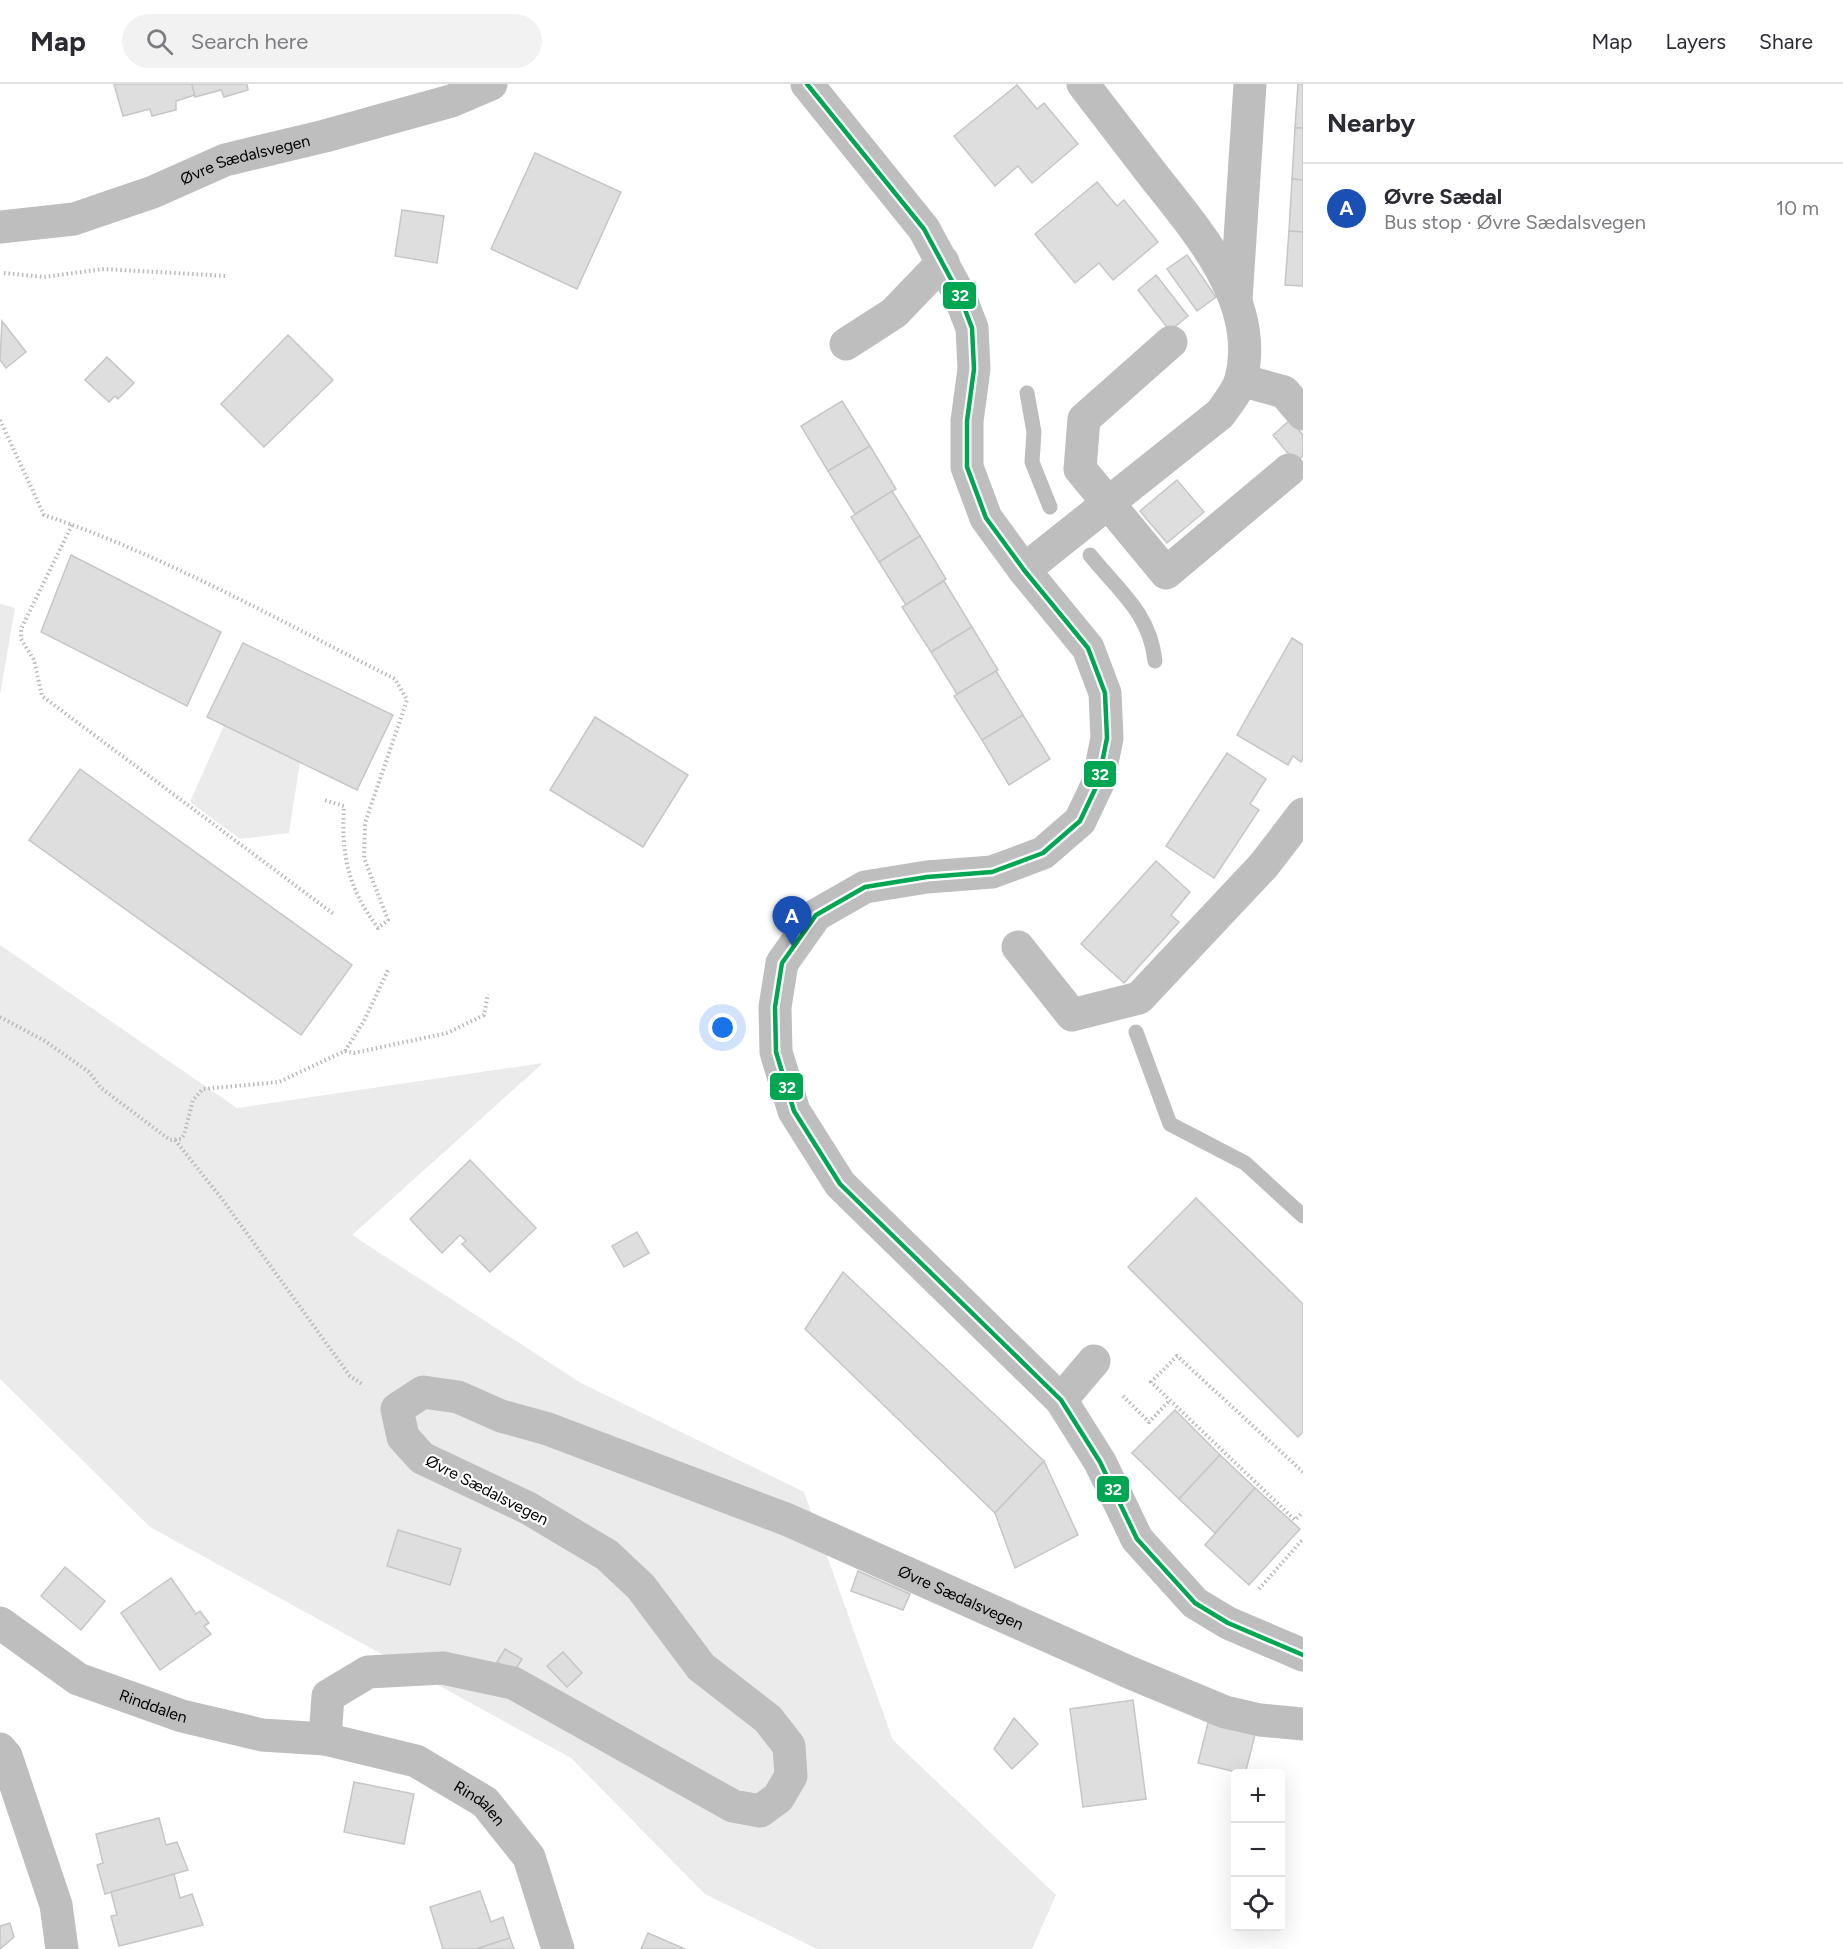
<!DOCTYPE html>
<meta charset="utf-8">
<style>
body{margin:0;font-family:Figtree,sans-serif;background:#f2f2f3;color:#2b2b33}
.controls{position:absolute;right:18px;bottom:18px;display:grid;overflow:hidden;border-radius:6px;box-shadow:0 6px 24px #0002}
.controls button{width:54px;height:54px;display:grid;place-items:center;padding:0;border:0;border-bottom:2px solid #e1e1e2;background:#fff;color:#2b2b33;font:30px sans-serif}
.you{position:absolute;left:723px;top:944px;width:21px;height:21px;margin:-15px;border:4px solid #fff;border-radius:50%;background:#1a73e8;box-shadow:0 0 0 9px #1a73e833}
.badge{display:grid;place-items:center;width:39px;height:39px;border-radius:50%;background:#595959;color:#fff;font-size:20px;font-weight:700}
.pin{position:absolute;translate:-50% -50px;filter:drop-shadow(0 2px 3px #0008)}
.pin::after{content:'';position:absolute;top:32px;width:21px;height:18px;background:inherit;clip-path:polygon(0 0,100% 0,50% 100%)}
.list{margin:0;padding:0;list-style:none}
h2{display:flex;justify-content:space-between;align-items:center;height:78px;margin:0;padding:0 24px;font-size:26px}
h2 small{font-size:20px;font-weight:400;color:#7c7c81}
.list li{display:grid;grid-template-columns:39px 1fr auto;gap:18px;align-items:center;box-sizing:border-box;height:90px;padding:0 24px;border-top:2px solid #e1e1e2}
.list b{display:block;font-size:22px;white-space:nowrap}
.list p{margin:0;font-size:20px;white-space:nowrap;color:#7c7c81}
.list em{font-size:20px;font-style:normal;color:#7c7c81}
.icon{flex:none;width:33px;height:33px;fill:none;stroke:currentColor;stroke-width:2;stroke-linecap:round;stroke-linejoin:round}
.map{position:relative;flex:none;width:1303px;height:1865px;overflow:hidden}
header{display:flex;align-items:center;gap:36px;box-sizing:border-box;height:84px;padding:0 30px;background:#fff;border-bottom:2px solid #e1e1e2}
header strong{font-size:28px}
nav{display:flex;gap:33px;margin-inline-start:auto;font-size:21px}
.search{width:420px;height:54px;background:#f2f2f3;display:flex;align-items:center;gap:15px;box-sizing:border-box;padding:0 21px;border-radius:33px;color:#7c7c81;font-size:22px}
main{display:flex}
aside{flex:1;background:#fff}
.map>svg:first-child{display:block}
.green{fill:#ebebeb}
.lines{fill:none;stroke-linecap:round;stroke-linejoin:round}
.stream{stroke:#bdbdbd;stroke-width:15}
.building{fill:#dedede;stroke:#c6c6c6;stroke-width:1.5}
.path{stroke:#b9b9b9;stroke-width:4;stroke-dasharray:1.5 3;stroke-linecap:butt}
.minor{stroke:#bebebe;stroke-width:33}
.bus-1-casing{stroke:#fff;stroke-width:9}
.bus-1{stroke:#00a651;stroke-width:4.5}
.labels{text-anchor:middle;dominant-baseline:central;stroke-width:4.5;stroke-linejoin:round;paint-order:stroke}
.street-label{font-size:16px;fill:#000;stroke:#fff}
.line-badge{stroke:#fff;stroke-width:2}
.badge-label{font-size:16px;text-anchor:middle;font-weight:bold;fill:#fff}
</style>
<header>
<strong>Map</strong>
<div class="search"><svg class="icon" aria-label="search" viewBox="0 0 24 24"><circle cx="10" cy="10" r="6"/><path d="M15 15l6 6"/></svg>Search here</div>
<nav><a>Map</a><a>Layers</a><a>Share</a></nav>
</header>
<main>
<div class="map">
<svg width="1303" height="1865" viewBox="0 0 1303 1865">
<rect width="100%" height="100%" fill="#fff"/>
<g class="green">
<polygon points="0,520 15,524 0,611"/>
<polygon points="224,641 300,678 289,749 240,755 190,718"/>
<polygon points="0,861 237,1024 543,979 352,1151 581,1299 804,1408 893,1656 1056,1811 1032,1865 817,1865 705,1810 571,1674 150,1443 0,1295"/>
</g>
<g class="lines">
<g class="stream">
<polyline points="1027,309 1034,348 1032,378 1050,423"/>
<path d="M1090 471C1118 506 1150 529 1155 577"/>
<polyline points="1136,948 1170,1040 1245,1079 1303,1132"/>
</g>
</g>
<g class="building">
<polygon points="114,0 192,0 195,11 176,17 176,26 152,32 150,25 123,32"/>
<polygon points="192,0 247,0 248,6 224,13 221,6 195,13"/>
<polygon points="1298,0 1303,0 1303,44 1295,44"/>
<polygon points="1017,1 1037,25 1044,19 1078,60 1032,99 1018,82 995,102 954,52"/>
<polygon points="1295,44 1303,44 1303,96 1292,95"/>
<polygon points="535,69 621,108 577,205 491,165"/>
<polygon points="1292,95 1303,96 1303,148 1289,147"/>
<polygon points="1097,98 1117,122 1124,116 1158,158 1113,196 1099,179 1075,199 1035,150"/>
<polygon points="402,126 444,132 437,179 395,172"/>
<polygon points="1289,147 1303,148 1303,202 1285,201"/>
<polygon points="1187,171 1216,213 1197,227 1167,185"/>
<polygon points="1156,191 1188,232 1170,247 1138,206"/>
<polygon points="2,237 26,268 6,284 0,276"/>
<polygon points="288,251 333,296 264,363 221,320"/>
<polygon points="107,273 134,299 118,315 115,312 109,318 85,296"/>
<polygon points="842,317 870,362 828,387 801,342"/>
<polygon points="1290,336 1303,351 1303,372 1295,378 1273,351"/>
<polygon points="870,362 896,405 855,430 828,387"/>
<polygon points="1177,396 1204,428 1167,459 1140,427"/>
<polygon points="892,407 920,452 879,478 851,433"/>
<polygon points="920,452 946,495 906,521 879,478"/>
<polygon points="71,471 221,548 187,622 41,548"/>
<polygon points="944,497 972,543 931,568 902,523"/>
<polygon points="972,543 998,586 957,610 931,568"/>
<polygon points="1292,554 1303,561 1303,675 1301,678 1293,672 1288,681 1237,651"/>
<polygon points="243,559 393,631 357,706 207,633"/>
<polygon points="996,587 1023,631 982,656 954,612"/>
<polygon points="1023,631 1050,675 1009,701 982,656"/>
<polygon points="595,633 688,691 643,763 550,706"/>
<polygon points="1227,669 1266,695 1250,720 1259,726 1214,794 1166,762"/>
<polygon points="80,685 352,881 301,951 29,756"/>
<polygon points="1156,777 1190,808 1171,831 1179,838 1124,899 1081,860"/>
<polygon points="470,1076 536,1144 490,1188 462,1160 466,1157 460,1151 442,1169 410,1135"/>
<polygon points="1196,1114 1303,1220 1303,1348 1298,1353 1128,1183"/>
<polygon points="637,1148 649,1169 624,1183 612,1162"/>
<polygon points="843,1188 1044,1377 995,1429 805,1245"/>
<polygon points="1175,1326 1220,1371 1179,1415 1132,1369"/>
<polygon points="1220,1371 1255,1404 1215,1449 1179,1415"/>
<polygon points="1044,1377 1078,1451 1015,1484 995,1429"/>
<polygon points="1255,1404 1300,1445 1249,1501 1205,1461"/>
<polygon points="398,1446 461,1465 450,1501 387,1482"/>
<polygon points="65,1483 105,1517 81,1546 41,1512"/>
<polygon points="858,1487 910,1510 903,1526 851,1507"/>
<polygon points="171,1494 196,1530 200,1527 209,1539 204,1542 211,1550 160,1586 121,1529"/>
<polygon points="505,1565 522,1575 514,1588 497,1578"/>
<polygon points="563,1568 582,1589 567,1603 547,1582"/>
<polygon points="1133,1616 1146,1715 1083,1723 1070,1625"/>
<polygon points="1014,1634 1038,1660 1012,1685 994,1665"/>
<polygon points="1209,1635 1256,1647 1245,1690 1198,1679"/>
<polygon points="354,1698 414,1710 404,1760 344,1748"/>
<polygon points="159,1734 166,1761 177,1758 188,1786 105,1810 97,1781 103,1779 96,1750"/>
<polygon points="174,1790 180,1814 192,1810 203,1841 119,1862 111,1832 117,1831 111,1808"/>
<polygon points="480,1807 491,1838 503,1833 510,1854 476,1865 443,1865 430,1823"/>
<polygon points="10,1839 14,1853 0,1865 0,1842"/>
<polygon points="648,1849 685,1865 641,1865"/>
<polygon points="510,1854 514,1865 476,1865"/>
</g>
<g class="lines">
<g class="path">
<polyline points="4,189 44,193 104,185 227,192"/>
<path d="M0 336 44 431C166 472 280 537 395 595L407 616 365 739 364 774 388 836 378 844C348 804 341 771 344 722L324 716"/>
<polyline points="72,441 21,545 21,555 34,576 42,612 335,831"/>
<polyline points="0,933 45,957 89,988 101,1004 170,1056 181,1055 184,1051 193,1016 203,1005 279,998 345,967 364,937 389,884"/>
<polyline points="345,967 354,969 447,949 484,931 488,910"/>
<polyline points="175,1056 222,1115 350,1292 362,1300"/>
<polyline points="1123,1312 1149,1338 1169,1317"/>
<polyline points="1303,1388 1177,1272 1151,1298 1295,1436 1303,1428"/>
<polyline points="1259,1505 1303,1455"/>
</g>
<g class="minor">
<polyline points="807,0 924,145 959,210 972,244 974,285 967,337 967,383 986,434 1024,486 1088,564 1105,609 1107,654 1098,699 1080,737 1043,769 992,788 927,793 865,803 816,831 782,879 775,923 776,968 794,1027 840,1100 1061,1316 1100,1378 1137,1455 1195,1519 1228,1539 1303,1571"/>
<path id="s1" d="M0 143 74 135 153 108 225 76 325 52 451 17 491 0"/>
<polyline points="1236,216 1250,0"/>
<polyline points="1171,258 1084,335 1080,385 1166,489 1289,386"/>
<polyline points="846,260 894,229 943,178"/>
<polyline points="1241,296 1284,308 1303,330"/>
<path d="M1024 486 1220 330C1227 320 1238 307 1241 295 1261 218 1197 147 1153 91 1130 61 1106 30 1083 0"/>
<polyline points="1018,863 1072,931 1139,914 1264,781 1303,730"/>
<polyline points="1061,1316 1094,1277"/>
<path id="s2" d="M0 1539 78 1595 182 1632 262 1651 325 1655 416 1677 485 1718 529 1773 558 1865"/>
<path id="s3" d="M325 1655 328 1612 368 1588 443 1584 513 1599 733 1722 760 1727 778 1714 791 1692 789 1662 768 1635 701 1583 641 1503 607 1471 528 1424 422 1374 403 1353 397 1325 423 1308 458 1313 501 1332 548 1345 788 1436 1131 1589 1225 1628 1260 1636 1303 1640"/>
<polyline points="0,1665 6,1672 56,1821 62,1865"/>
</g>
<g class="bus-1-casing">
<polyline id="bus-1" points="807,0 924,145 959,210 972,244 974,285 967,337 967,383 986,434 1024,486 1088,564 1105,609 1107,654 1098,699 1080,737 1043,769 992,788 927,793 865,803 816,831 782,879 775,923 776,968 794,1027 840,1100 1061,1316 1100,1378 1137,1455 1195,1519 1228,1539 1303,1571"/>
</g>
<use href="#bus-1" class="bus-1"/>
</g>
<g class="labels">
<g class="street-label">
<text stroke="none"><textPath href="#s1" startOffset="256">Øvre Sædalsvegen</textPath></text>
<text transform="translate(487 1406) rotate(27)">Øvre Sædalsvegen</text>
<text stroke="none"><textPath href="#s3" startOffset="1734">Øvre Sædalsvegen</textPath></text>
<text stroke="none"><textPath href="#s2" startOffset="176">Rinddalen</textPath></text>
<text stroke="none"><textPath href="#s2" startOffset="522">Rindalen</textPath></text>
</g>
</g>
<g class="line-badge">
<rect x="942" y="197" width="35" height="29" rx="6" fill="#00a651"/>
<rect x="1083" y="676" width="34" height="28" rx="6" fill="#00a651"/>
<rect x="769" y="988" width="35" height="29" rx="6" fill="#00a651"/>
<rect x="1096" y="1391" width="34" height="28" rx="6" fill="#00a651"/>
</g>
<g class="badge-label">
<text x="960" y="217">32</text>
<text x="1100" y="696">32</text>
<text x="787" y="1009">32</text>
<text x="1113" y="1411">32</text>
</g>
</svg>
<div class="controls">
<button>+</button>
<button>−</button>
<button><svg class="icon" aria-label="locate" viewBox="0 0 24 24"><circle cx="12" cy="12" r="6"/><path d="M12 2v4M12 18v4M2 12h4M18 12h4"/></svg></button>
</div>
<div class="you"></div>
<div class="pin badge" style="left:792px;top:862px;background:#1a4fb4">A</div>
</div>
<aside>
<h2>Nearby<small></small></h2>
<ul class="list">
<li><span class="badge" style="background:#1a4fb4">A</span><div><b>Øvre Sædal</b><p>Bus stop · Øvre Sædalsvegen</p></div><em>10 m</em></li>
</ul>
</aside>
</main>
